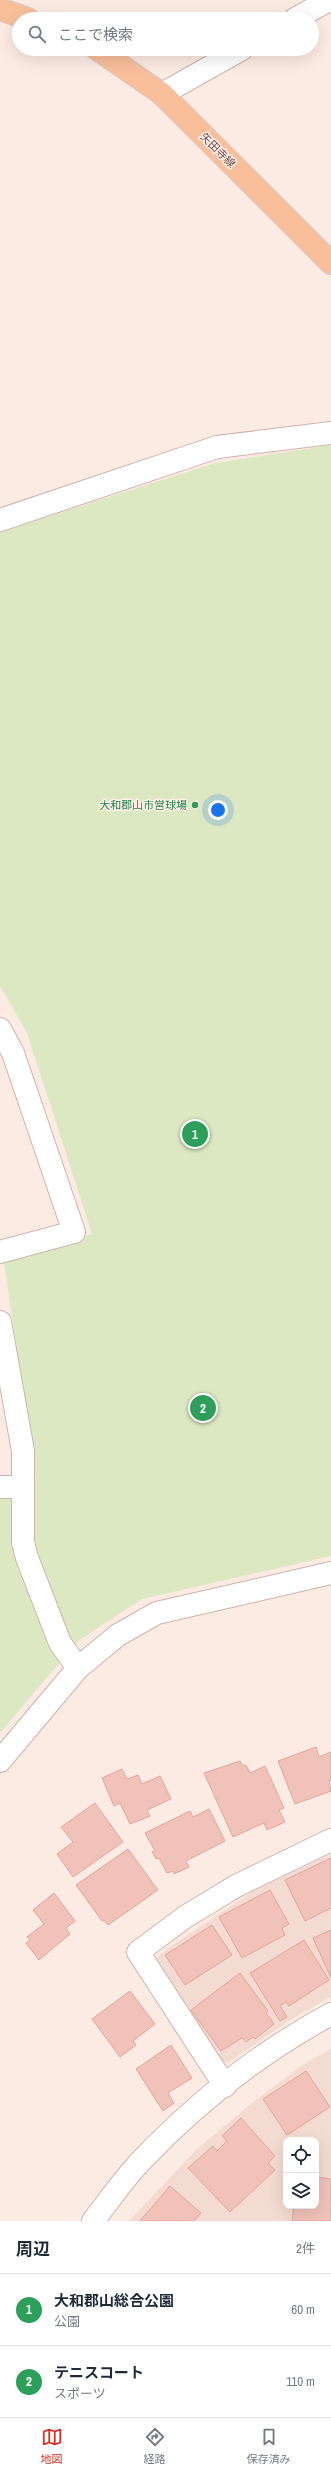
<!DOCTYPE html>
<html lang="ja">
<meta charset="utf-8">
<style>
body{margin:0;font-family:"Archivo Narrow","Noto Sans JP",sans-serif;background:#f6f6f7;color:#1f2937}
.controls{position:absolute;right:12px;bottom:12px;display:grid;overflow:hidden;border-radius:8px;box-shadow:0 4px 16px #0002}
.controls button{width:36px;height:36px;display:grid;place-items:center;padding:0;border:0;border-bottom:1px solid #e0e1e3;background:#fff;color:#1f2937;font:20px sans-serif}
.you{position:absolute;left:218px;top:810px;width:14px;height:14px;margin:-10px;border:3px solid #fff;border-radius:50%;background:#1a73e8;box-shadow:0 0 0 6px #1a73e833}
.badge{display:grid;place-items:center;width:26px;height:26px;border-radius:50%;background:#d93025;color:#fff;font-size:13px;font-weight:700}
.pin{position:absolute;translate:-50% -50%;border:2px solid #fff;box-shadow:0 1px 4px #0006}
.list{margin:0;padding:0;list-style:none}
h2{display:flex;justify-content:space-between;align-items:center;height:52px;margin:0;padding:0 16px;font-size:17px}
h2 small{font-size:13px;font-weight:400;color:#747a83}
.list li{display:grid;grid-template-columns:26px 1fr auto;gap:12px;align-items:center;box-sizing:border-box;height:72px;padding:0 16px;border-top:1px solid #e0e1e3}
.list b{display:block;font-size:15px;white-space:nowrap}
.list p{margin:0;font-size:13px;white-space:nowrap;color:#747a83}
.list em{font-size:13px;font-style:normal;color:#747a83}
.icon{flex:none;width:22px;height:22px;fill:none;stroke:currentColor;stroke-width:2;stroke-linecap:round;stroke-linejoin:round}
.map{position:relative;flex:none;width:331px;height:2221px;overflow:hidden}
.search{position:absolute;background:#fff;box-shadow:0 4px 16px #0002;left:12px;right:12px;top:12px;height:44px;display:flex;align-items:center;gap:10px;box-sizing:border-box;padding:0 14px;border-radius:22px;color:#747a83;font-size:15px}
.sheet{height:196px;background:#fff}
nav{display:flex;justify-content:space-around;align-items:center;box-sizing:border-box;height:56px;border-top:1px solid #e0e1e3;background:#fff;font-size:11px;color:#747a83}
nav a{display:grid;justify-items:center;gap:2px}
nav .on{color:#d93025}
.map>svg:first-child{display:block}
.residential{fill:#f3dbd1;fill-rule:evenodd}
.green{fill:#dbe8c1}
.building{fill:#f0c2ba;stroke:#e2a49b}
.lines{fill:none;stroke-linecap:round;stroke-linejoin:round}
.minor-casing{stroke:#ceb3ac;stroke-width:24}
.major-casing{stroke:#d5cac8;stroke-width:24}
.minor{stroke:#fff;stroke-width:22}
.major{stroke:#f9bf9b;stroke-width:22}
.leisure-dot{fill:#2e9e5b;stroke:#fff0e8;stroke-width:1.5}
.labels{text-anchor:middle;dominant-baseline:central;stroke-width:3;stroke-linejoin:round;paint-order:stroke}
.street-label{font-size:11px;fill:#724e49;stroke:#fff0e8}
.leisure-label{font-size:11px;fill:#27864d;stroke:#fff0e8;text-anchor:end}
</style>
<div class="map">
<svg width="331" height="2221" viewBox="0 0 331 2221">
<rect width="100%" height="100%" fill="#fcebe2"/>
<g class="residential">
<polygon points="331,1854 331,1997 295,2017 227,2063 222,2062 156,1965 156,1958 171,1946 255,1890"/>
<path d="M331 2049V2221H129L197 2149 252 2103 307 2062ZM286 2140H316V2206H286Z"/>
</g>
<polygon class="green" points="331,445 331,1556 142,1599 78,1641 0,1733 0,1492 36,1479 4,1262 92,1234 27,1033 0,986 0,532 215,463"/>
<g class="building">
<polygon points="316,1747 319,1757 331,1752 331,1780 329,1781 331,1791 295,1804 278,1761"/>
<polygon points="240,1761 243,1766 246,1765 250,1773 265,1766 284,1808 279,1810 285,1822 267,1830 264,1823 233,1837 204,1773"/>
<polygon points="122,1769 127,1779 138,1775 142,1784 160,1776 171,1799 147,1810 150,1816 130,1824 120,1803 114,1806 102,1778"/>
<polygon points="95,1803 123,1842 73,1877 57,1854 73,1842 61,1827"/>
<polygon points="209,1809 225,1841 186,1861 189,1867 174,1874 173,1871 167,1873 159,1858 156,1859 152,1852 155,1851 145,1833 190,1811 193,1817"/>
<polygon points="128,1849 158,1890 108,1925 104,1920 102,1921 76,1885"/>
<polygon points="331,1858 331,1908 305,1921 285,1880"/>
<polygon points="270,1890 289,1924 282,1928 285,1935 242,1958 219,1917"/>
<polygon points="54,1893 75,1921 66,1928 70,1934 39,1960 26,1943 30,1940 27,1937 44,1924 33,1910"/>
<polygon points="212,1925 232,1955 185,1985 165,1955"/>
<polygon points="331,1930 331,1978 313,1938"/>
<polygon points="304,1940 329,1980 289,2006 286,2002 280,2006 287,2017 280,2021 250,1973"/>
<polygon points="240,1973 268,2011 266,2013 274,2024 255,2039 253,2037 246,2042 242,2038 221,2051 191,2010"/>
<polygon points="130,1991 155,2024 133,2041 136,2045 120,2057 92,2019"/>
<polygon points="171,2045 192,2078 168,2093 174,2103 163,2111 136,2069"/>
<polygon points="306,2071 330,2107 287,2135 263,2099"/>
<polygon points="241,2118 275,2156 268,2163 275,2170 230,2212 188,2168 213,2146 217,2151 227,2141 222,2136"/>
<polygon points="316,2177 331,2179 331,2221 292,2221 294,2206 316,2206"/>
<polygon points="170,2186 201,2213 194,2221 140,2221"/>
</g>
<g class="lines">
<g class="minor-casing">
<g id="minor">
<polyline points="295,19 329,0"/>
<polyline points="162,94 242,49"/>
<polyline points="0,520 217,447 331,433"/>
<polyline points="0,1029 13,1053 74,1232 0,1252"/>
<polyline points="0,1322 23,1451 23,1542 27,1558 60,1643 78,1668"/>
<polyline points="0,1487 23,1487"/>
<polyline points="0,1761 78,1668 118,1635 157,1613 331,1573"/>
<polyline points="225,2086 138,1952 185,1917 236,1886 331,1840"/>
<path d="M93 2221C108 2202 123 2180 140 2162 195 2104 261 2052 331 2014"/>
</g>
</g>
<g class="major-casing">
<g id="major">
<polyline points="0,9 28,19"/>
<polyline points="97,49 162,94 331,263"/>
</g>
</g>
<use href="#minor" class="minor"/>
<use href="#major" class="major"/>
</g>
<circle class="leisure-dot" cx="195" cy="805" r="4"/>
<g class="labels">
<g class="street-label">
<text transform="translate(218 150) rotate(45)">矢田寺線</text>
</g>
<g class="leisure-label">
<text x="187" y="805">大和郡山市営球場</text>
</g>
</g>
</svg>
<div class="controls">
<button><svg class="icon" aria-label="locate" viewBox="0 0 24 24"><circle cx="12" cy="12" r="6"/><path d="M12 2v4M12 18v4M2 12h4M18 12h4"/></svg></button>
<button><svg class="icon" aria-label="layers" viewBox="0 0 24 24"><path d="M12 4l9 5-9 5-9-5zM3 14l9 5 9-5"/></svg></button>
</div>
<div class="you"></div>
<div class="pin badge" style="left:195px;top:1134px;background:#2e9e5b">1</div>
<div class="pin badge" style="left:203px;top:1408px;background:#2e9e5b">2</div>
<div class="search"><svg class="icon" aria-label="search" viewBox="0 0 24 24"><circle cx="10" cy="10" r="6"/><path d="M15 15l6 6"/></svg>ここで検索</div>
</div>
<section class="sheet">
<h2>周辺<small>2件</small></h2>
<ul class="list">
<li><span class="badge" style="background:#2e9e5b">1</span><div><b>大和郡山総合公園</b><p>公園</p></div><em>60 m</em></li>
<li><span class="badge" style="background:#2e9e5b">2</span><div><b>テニスコート</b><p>スポーツ</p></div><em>110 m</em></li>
</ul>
</section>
<nav>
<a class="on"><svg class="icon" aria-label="map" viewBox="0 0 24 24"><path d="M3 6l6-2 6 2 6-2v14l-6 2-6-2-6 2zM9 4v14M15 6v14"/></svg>地図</a>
<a><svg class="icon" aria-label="directions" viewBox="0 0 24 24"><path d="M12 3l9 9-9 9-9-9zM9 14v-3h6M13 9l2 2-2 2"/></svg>経路</a>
<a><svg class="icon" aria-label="saved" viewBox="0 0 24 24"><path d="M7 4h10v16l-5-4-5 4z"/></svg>保存済み</a>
</nav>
